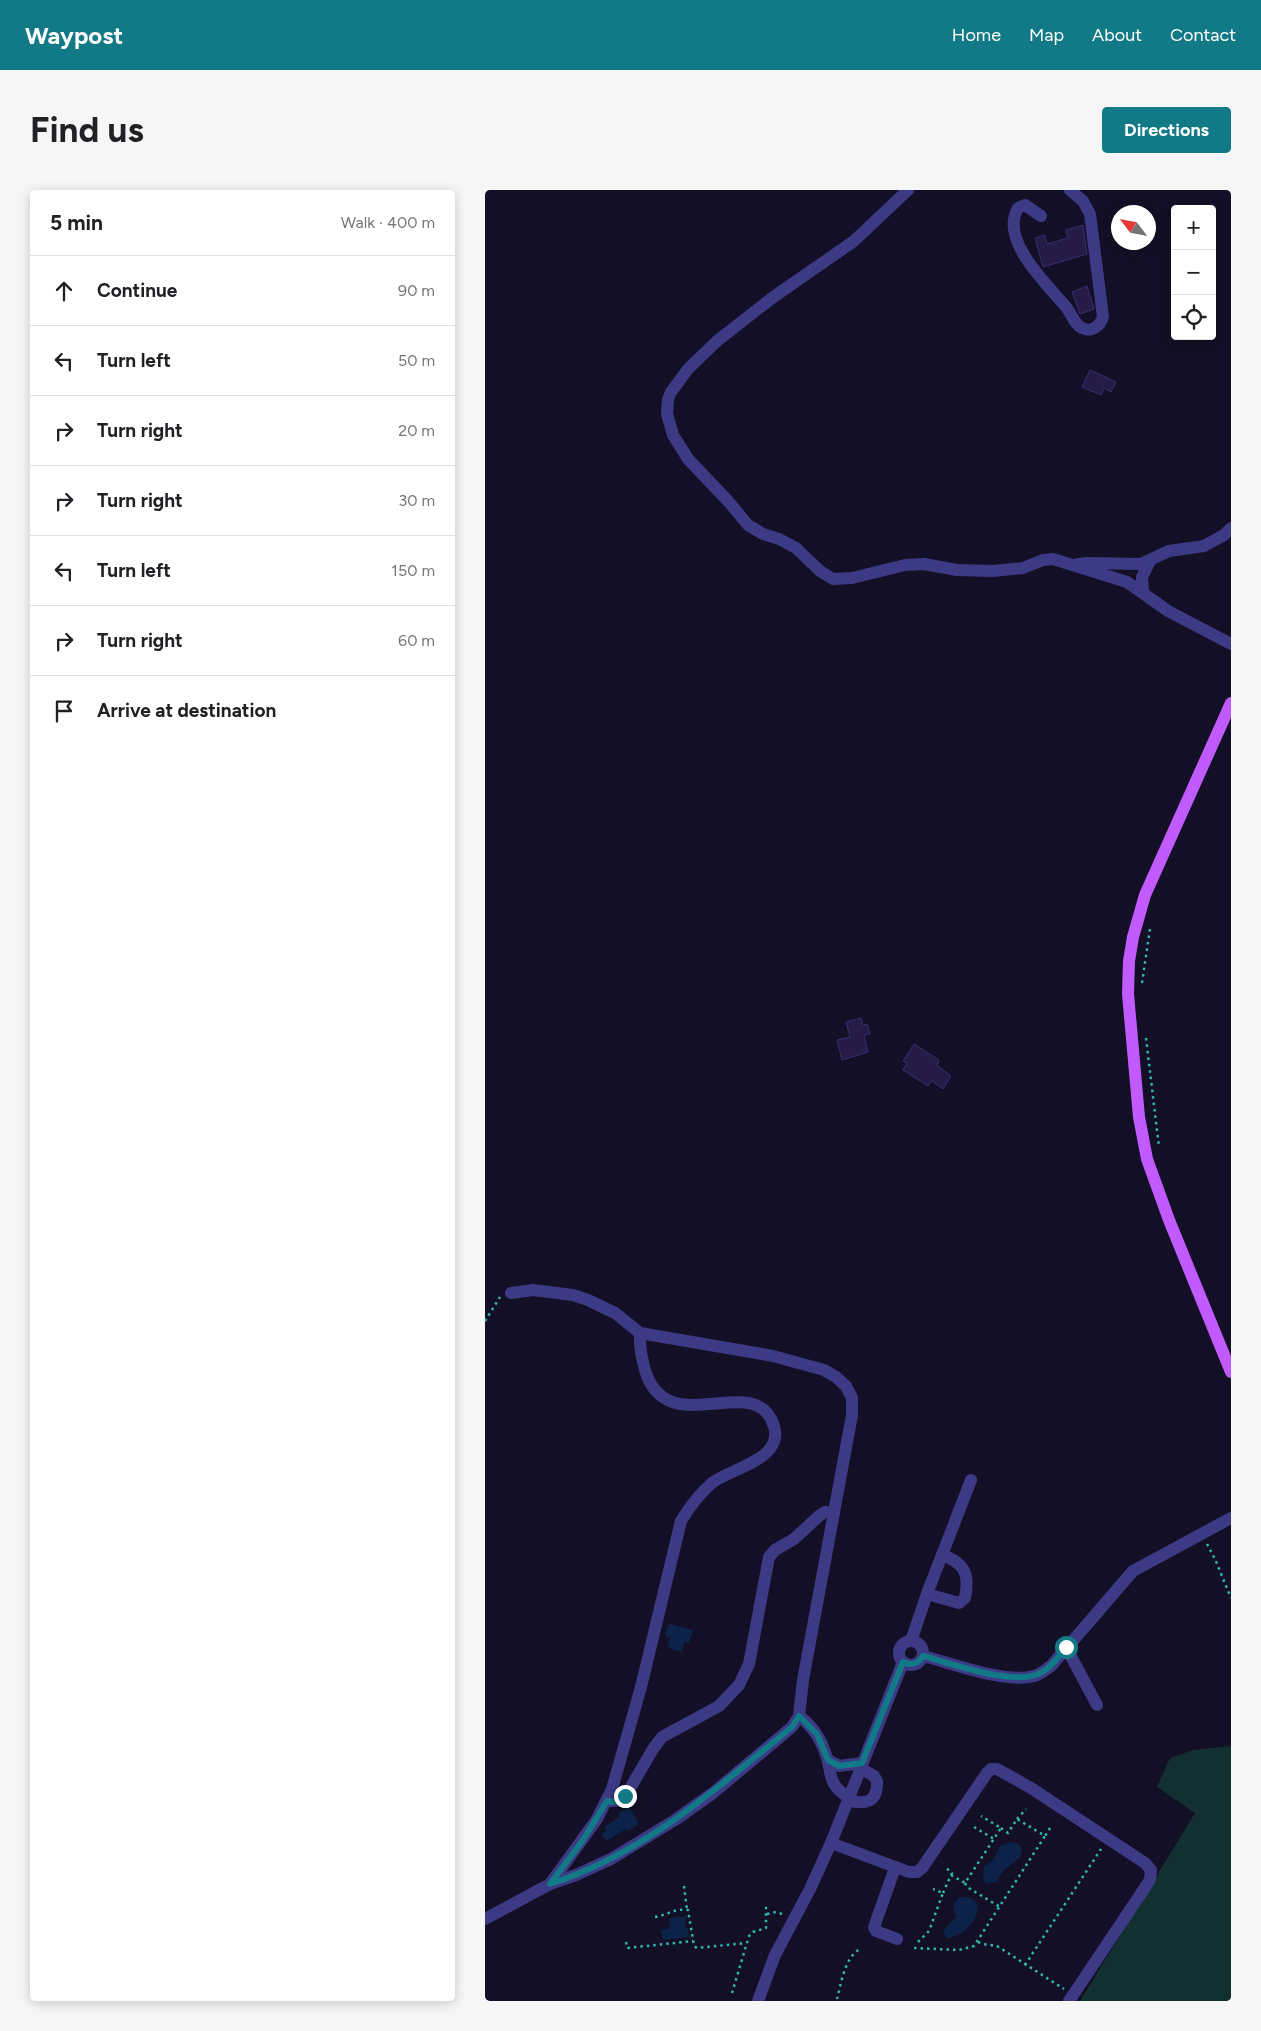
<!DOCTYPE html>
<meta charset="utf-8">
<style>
body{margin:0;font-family:Figtree,sans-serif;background:#f6f6f6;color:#202124}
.controls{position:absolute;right:15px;top:15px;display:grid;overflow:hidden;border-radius:5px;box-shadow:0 2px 12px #0003}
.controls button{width:45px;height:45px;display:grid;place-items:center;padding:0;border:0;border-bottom:1px solid #e0e0e0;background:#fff;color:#202124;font:25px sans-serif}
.compass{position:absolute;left:626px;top:15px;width:45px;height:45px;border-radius:50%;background:#fff;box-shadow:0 2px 12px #0003;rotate:302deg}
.stop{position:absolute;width:15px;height:15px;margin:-11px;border:4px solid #127987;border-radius:50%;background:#fff}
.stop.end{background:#127987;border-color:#fff;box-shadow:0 1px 5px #0008}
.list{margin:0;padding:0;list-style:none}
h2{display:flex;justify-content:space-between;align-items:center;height:65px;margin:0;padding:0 20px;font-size:21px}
h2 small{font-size:16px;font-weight:400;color:#757577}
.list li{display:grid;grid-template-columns:32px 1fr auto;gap:15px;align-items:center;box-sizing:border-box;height:70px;padding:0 20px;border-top:1px solid #e0e0e0}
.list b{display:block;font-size:19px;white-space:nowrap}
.list em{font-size:16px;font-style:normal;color:#757577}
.icon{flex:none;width:28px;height:28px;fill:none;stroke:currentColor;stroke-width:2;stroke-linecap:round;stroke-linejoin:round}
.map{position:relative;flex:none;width:746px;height:1811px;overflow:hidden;border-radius:5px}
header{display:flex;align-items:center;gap:30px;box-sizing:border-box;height:70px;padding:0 25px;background:#127987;color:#fff}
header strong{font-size:24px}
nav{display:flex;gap:28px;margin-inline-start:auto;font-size:18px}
.intro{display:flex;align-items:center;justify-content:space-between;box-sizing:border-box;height:120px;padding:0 30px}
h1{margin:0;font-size:35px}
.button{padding:12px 22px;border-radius:5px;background:#127987;color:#fff;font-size:18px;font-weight:700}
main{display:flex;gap:30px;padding:0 30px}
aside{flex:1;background:#fff;border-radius:5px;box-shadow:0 2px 12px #0003}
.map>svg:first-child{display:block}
.green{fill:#12302f}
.water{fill:#0c2248}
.building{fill:#241b47;stroke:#3b2d73}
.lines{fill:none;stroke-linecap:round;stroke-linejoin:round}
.path{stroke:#2fb8b0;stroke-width:2.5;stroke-dasharray:2.5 4;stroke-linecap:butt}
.minor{stroke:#3d3a85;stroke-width:12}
.major{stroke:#c25bff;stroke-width:12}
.route{stroke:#127987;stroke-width:6}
</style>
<header>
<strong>Waypost</strong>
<nav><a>Home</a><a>Map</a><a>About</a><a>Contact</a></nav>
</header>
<div class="intro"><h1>Find us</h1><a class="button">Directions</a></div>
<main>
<aside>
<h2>5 min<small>Walk · 400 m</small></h2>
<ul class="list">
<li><svg class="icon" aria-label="ahead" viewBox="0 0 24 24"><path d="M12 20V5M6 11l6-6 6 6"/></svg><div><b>Continue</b></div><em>90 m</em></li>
<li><svg class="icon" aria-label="left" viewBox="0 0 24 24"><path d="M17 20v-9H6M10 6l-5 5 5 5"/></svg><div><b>Turn left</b></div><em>50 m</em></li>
<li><svg class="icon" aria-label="right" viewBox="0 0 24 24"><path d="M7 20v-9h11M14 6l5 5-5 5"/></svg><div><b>Turn right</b></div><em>20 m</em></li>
<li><svg class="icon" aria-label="right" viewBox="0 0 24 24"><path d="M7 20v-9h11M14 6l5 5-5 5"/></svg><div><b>Turn right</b></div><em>30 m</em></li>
<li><svg class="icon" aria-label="left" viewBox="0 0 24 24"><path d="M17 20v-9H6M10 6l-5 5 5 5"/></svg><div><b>Turn left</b></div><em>150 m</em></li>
<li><svg class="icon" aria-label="right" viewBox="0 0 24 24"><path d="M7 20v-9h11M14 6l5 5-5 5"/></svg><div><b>Turn right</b></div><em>60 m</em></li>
<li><svg class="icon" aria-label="arrive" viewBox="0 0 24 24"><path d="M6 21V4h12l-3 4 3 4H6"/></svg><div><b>Arrive at destination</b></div></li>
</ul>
</aside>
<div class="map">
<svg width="746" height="1811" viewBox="0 0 746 1811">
<rect width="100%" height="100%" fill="#130f26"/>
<polygon class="green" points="746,1556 746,1811 595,1811 710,1623 672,1597 685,1568 708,1560"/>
<g class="water">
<polygon points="185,1434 208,1440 204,1453 199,1452 197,1462 183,1458 185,1448 182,1447 180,1444 183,1435"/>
<polygon points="144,1617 154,1634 143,1641 141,1639 121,1651 116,1644 121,1641 119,1637 135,1627 133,1623"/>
<polygon points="525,1652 533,1654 537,1658 535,1667 519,1680 511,1692 501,1694 498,1689 499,1676 508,1671 515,1656"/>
<path d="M474 1707C511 1705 486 1747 462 1748L459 1744 458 1741 471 1727 468 1716Z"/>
<polygon points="201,1726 200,1737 203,1739 204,1747 178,1750 176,1740 185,1738 184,1728"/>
</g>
<g class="building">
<polygon points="598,35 602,64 558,77 550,48 560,45 562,54 583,48 581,40"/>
<polygon points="602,96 609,119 595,124 587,102"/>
<polygon points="605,180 631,192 626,202 619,198 616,205 597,197"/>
<polygon points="376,828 378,835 382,834 385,844 379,845 383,862 357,870 352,850 365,847 361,832"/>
<polygon points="429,854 454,870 452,875 466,886 458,899 447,891 443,896 418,880 422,873 418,871"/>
</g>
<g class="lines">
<g class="path">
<polyline points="657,793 665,739"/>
<polyline points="661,848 674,957"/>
<polyline points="0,1131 15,1107"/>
<polyline points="722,1354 730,1369 746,1408"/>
<polyline points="532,1629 541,1619"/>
<polyline points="489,1637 509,1649"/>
<polyline points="516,1638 523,1643 532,1629 560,1646 567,1635"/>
<polyline points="466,1685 480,1693 516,1638 496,1626"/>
<polyline points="480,1693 482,1697 515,1717"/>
<polyline points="199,1696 202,1720"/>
<polyline points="458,1703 467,1683 461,1678"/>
<polyline points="282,1724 291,1722 297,1724"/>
<path d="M170 1727C182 1725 190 1718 203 1720L209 1756 212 1758 261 1753"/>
<polyline points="141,1752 142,1758 208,1751"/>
<polyline points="433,1752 444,1741 458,1703 448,1699"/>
<polyline points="493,1752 498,1754 512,1756 579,1799"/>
<polyline points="429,1758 474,1760 489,1756 560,1646"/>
<polyline points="540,1775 616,1659"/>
<polyline points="247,1803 264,1746 268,1742 281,1738 281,1713"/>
<path d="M352 1809C356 1793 360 1767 375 1759"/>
</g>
<g class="minor">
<polyline points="423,0 369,51 287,108 232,151 203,179 186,202 183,209 182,224 188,245 203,269 243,311 263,335 278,344 294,349 311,358 335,381 348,389 367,388 420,375 439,374 472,380 508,381 538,378 558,370 568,369 642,392 683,421 746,454"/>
<path d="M556 26 540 15 533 18C514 50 562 94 581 117 586 123 590 135 597 138 607 143 615 136 618 127L605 24 598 11 585 0"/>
<polyline points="589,375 601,373 656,374 684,361 719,356 739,345 746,338"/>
<polyline points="658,403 657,387 665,371"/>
<path d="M26 1103 48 1100 88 1105 103 1110 130 1123 155 1143 288 1166 339 1180 351 1187 361 1196 367 1208V1225L318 1490 314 1526C328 1536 337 1551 342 1568 347 1587 344 1595 363 1607"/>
<path d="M442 1404 474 1413 480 1408C485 1384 480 1373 457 1365"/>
<polyline points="426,1451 443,1401 486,1290"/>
<circle cx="426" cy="1463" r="12"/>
<polyline points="581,1457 612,1515"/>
<path d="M438 1466C466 1473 521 1494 549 1486 556 1484 560 1480 566 1476L648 1381 746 1328"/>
<polyline points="343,1570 354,1576 377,1573"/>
<path d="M363 1610C379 1615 393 1613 392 1591L389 1586 375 1578"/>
<polyline points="123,1611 131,1611 140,1607 168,1559 177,1547 234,1516 254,1495 264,1474 284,1367 290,1360 309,1349 334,1326 340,1322 349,1323"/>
<polyline points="346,1653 424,1682 432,1682 437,1678 502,1583 506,1579 512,1579 546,1598 660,1673 666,1680 665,1690 584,1811"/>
<polyline points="410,1678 389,1737 391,1741 412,1749"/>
<path d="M65 1694 112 1629 127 1599 156 1497 196 1331C204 1318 215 1303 227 1293 246 1278 299 1270 289 1236 271 1178 182 1254 160 1180 157 1169 154 1155 155 1143"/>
<polyline points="0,1729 65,1694 91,1685 126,1669 190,1630 228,1603 307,1537 314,1526"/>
<polyline points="273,1811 290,1765 325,1699 346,1653 418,1472"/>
</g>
<polyline class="major" points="746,513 660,705 648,747 644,771 643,804 654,927 662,969 684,1030 746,1182"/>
</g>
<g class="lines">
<path class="route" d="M140 1606 132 1612 122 1611 98 1650 65 1694C159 1664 232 1598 307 1537L314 1526 332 1544 343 1570 354 1576 377 1573 418 1472C427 1476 433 1474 438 1466 466 1473 532 1498 557 1482 567 1477 574 1466 581 1457"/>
</g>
</svg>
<div class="controls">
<button>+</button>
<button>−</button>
<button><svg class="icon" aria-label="locate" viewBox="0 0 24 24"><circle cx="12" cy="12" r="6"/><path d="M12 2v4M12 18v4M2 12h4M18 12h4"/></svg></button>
</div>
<svg class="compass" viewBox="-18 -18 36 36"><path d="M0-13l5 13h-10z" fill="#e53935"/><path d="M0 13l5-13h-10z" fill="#757577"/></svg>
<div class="stop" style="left:581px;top:1457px"></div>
<div class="stop end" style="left:140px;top:1606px"></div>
</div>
</main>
